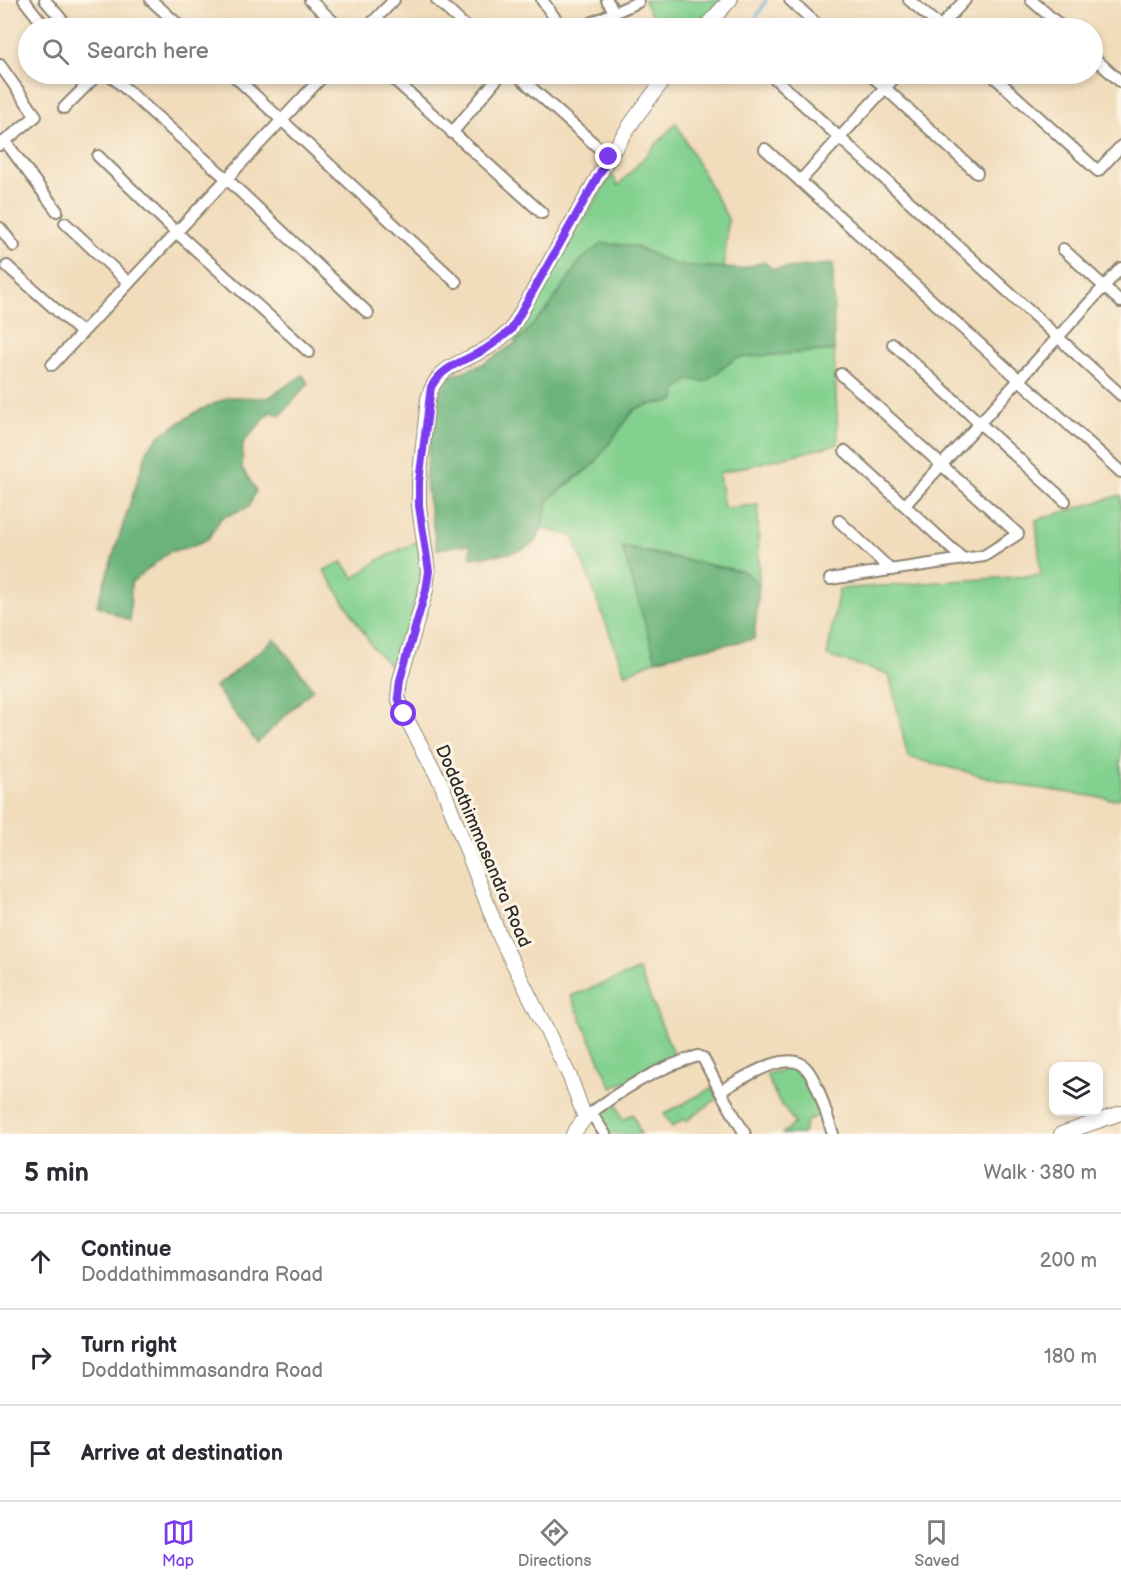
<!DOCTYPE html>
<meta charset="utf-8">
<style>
body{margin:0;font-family:"Balsamiq Sans",sans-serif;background:#f7f7f7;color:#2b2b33}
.controls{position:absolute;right:18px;bottom:18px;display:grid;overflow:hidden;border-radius:12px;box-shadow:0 3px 9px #0003}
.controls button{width:54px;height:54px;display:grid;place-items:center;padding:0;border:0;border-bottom:2px solid #e1e1e2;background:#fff;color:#2b2b33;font:30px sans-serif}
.stop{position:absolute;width:18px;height:18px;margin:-14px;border:4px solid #7c3aed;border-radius:50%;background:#fff}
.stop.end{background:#7c3aed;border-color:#fff;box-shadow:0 2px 6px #0008}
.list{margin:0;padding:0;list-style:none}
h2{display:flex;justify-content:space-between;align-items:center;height:78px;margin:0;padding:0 24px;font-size:26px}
h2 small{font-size:20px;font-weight:400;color:#7c7c81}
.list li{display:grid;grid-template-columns:39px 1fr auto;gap:18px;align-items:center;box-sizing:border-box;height:96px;padding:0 24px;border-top:2px solid #e1e1e2}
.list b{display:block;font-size:22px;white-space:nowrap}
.list p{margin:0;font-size:20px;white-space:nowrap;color:#7c7c81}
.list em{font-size:20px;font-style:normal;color:#7c7c81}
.icon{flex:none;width:33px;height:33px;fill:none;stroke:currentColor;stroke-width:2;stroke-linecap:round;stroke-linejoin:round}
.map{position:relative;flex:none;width:1121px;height:1134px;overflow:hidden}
.search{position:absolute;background:#fff;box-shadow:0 3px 9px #0003;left:18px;right:18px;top:18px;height:66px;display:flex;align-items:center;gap:15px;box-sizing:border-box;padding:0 21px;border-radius:33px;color:#7c7c81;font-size:22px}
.sheet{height:366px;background:#fff}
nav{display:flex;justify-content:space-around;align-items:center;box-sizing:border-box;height:84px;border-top:2px solid #e1e1e2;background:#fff;font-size:16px;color:#7c7c81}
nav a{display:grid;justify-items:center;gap:3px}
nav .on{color:#7c3aed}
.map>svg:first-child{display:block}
.green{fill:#83d18f;stroke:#577e5d;stroke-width:1.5}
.forest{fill:#6ab37a;stroke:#4a6f52;stroke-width:1.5}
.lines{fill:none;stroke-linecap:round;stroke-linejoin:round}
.stream{stroke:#5aaad5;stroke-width:3}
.minor-casing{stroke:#8e8473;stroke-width:14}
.tertiary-casing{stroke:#8e8473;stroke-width:16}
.minor{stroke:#fff;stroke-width:10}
.tertiary{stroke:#fff;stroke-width:14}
.route{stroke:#7c3aed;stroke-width:8}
.labels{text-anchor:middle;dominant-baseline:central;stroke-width:6;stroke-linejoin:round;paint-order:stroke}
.street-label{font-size:18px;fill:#2b2b2b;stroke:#fcf5e5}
</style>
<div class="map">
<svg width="1121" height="1134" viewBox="0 0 1121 1134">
<rect width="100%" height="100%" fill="#fcf5e5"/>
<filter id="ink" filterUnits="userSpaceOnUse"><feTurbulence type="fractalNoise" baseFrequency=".0167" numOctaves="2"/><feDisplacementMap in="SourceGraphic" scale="12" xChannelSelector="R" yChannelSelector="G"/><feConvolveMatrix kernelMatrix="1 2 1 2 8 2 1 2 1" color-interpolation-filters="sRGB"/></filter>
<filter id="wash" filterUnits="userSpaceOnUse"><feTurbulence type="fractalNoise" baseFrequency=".008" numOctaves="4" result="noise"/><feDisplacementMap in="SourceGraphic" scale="24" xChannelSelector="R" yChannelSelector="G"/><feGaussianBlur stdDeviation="1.35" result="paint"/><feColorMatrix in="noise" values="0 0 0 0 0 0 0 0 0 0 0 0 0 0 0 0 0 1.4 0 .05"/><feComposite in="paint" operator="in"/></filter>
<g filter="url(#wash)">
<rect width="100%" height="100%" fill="#f1dcbb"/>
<g class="green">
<polygon points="643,0 723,0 698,28 659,28"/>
<polygon points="676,123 728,219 724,268 675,265 635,246 580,261 550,306 516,343 514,338 540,296 566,247 612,174 618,186"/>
<polygon points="834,350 838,444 719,473 724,508 758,505 759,585 745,572 623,547 656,660 625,674 573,536 541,528 549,500 593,465 635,409 647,405 674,401 677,389 690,379 704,382 736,358"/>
<polygon points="1121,495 1121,798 1111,799 1022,786 908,757 889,674 827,656 839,589 1041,575 1036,520"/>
<polygon points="418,541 421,564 421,579 413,607 411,623 393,669 374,649 324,570 342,562 354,578 379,560"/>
<polygon points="639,970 675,1058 612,1088 571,996"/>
<polygon points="790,1068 800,1070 820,1115 807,1121 803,1134 782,1134 795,1123 777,1098 766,1074"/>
<polygon points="712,1088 718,1098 686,1121 684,1119 672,1127 664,1114"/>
<polygon points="616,1103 623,1120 633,1114 641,1134 608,1134 597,1115"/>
</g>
<g class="forest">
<path d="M602 243 635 246 675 265 741 269 764 262 773 269 833 264 834 350 736 358 704 382 690 379 677 389 674 401 647 405 635 409 593 465 569 482 546 502C545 514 543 529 537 539 527 555 489 555 471 558L470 544 437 549 425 479 436 401 447 377 483 364 516 343 550 306 580 261Z"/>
<polygon points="303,375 308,384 281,415 270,412 243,443 242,468 256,490 249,507 221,518 208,539 189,547 169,552 131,583 130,621 97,605 148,448 162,434 196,412 229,397 268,398"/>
<polygon points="622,547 745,572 759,585 754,639 690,651 656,660"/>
<polygon points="275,639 313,689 257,743 215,687"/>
</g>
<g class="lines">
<polyline class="stream" points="756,28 756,18 766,0"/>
</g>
</g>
<g filter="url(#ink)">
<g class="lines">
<g class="minor-casing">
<g id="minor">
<polyline points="24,0 46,28"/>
<polyline points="45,0 69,28"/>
<polyline points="151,0 182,28"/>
<polyline points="310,0 340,28"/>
<polyline points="437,0 467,28"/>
<polyline points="542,0 562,28"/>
<polyline points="607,0 615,13"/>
<polyline points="790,0 821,28"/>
<polyline points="909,0 942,28"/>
<polyline points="1031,0 1063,28"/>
<polyline points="367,28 394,0"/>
<polyline points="580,28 638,2"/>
<polyline points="939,28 965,0"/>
<polyline points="1092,56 1121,82"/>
<polyline points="0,65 36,116 0,145"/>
<polyline points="109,74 227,179 368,313"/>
<polyline points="232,74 456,282"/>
<polyline points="388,74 542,213"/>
<polyline points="516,74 609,157"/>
<polyline points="770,74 1121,395"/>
<polyline points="870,74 977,173"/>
<polyline points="991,74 1098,171 1121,146"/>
<polyline points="64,108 98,74"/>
<polyline points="452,133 501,74"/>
<polyline points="5,141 57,211"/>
<polyline points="765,149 1121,472"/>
<polyline points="98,156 176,232 309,352"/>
<polyline points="800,181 898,74"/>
<polyline points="65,223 129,283"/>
<polyline points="0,228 14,246"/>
<polyline points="1063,249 1121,302"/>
<polyline points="7,266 82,333"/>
<polyline points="893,344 1065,501"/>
<polyline points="52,365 325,74"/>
<polyline points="845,451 963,559"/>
<polyline points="905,505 1121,268"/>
<polyline points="839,521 891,570"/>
<polyline points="830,579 984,556 1018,534 841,374"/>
<polyline points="720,1091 745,1134"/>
<polyline points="591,1113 605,1134"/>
<path d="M585 1118C618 1091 657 1068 698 1056L703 1058 720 1091C739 1081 788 1047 806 1068 819 1083 826 1115 833 1134"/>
</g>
</g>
<g class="tertiary-casing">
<g id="tertiary">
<polyline points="704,28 730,0"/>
<path d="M573 1134 585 1118 570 1077 500 937 441 783 404 714 398 697 400 680 426 590 428 571 419 506V482L428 399C436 367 457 365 484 350 494 345 502 337 511 330L609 157 635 118 668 74"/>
<polyline points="1061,1134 1121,1113"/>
</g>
</g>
<use href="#minor" class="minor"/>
<use href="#tertiary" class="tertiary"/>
</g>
</g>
<g class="lines" filter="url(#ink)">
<path class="route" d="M404 714 398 697 400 680 426 590 429 571 419 506V482L431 387C443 366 464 361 484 350 494 344 502 337 511 330L609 157"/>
</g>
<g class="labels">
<g class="street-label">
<text transform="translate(483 846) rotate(67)">Doddathimmasandra Road</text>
</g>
</g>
</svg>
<div class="controls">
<button><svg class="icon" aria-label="layers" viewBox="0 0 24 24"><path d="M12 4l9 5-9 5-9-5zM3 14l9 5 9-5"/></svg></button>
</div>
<div class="stop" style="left:404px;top:714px"></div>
<div class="stop end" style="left:609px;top:157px"></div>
<div class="search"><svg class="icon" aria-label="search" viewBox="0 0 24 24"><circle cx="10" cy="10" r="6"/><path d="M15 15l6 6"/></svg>Search here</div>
</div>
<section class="sheet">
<h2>5 min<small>Walk · 380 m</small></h2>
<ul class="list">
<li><svg class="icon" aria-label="ahead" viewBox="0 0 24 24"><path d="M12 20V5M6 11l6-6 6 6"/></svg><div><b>Continue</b><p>Doddathimmasandra Road</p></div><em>200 m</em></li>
<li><svg class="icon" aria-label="right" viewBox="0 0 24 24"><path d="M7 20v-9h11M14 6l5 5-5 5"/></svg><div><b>Turn right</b><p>Doddathimmasandra Road</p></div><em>180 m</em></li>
<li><svg class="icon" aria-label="arrive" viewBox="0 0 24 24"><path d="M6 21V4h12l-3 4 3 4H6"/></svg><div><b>Arrive at destination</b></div></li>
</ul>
</section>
<nav>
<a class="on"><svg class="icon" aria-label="map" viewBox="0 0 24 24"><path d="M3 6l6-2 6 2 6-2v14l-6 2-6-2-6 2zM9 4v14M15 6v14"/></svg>Map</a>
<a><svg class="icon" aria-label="directions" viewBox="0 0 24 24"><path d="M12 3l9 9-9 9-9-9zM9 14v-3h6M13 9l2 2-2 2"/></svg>Directions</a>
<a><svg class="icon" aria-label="saved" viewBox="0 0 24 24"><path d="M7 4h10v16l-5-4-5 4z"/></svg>Saved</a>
</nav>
